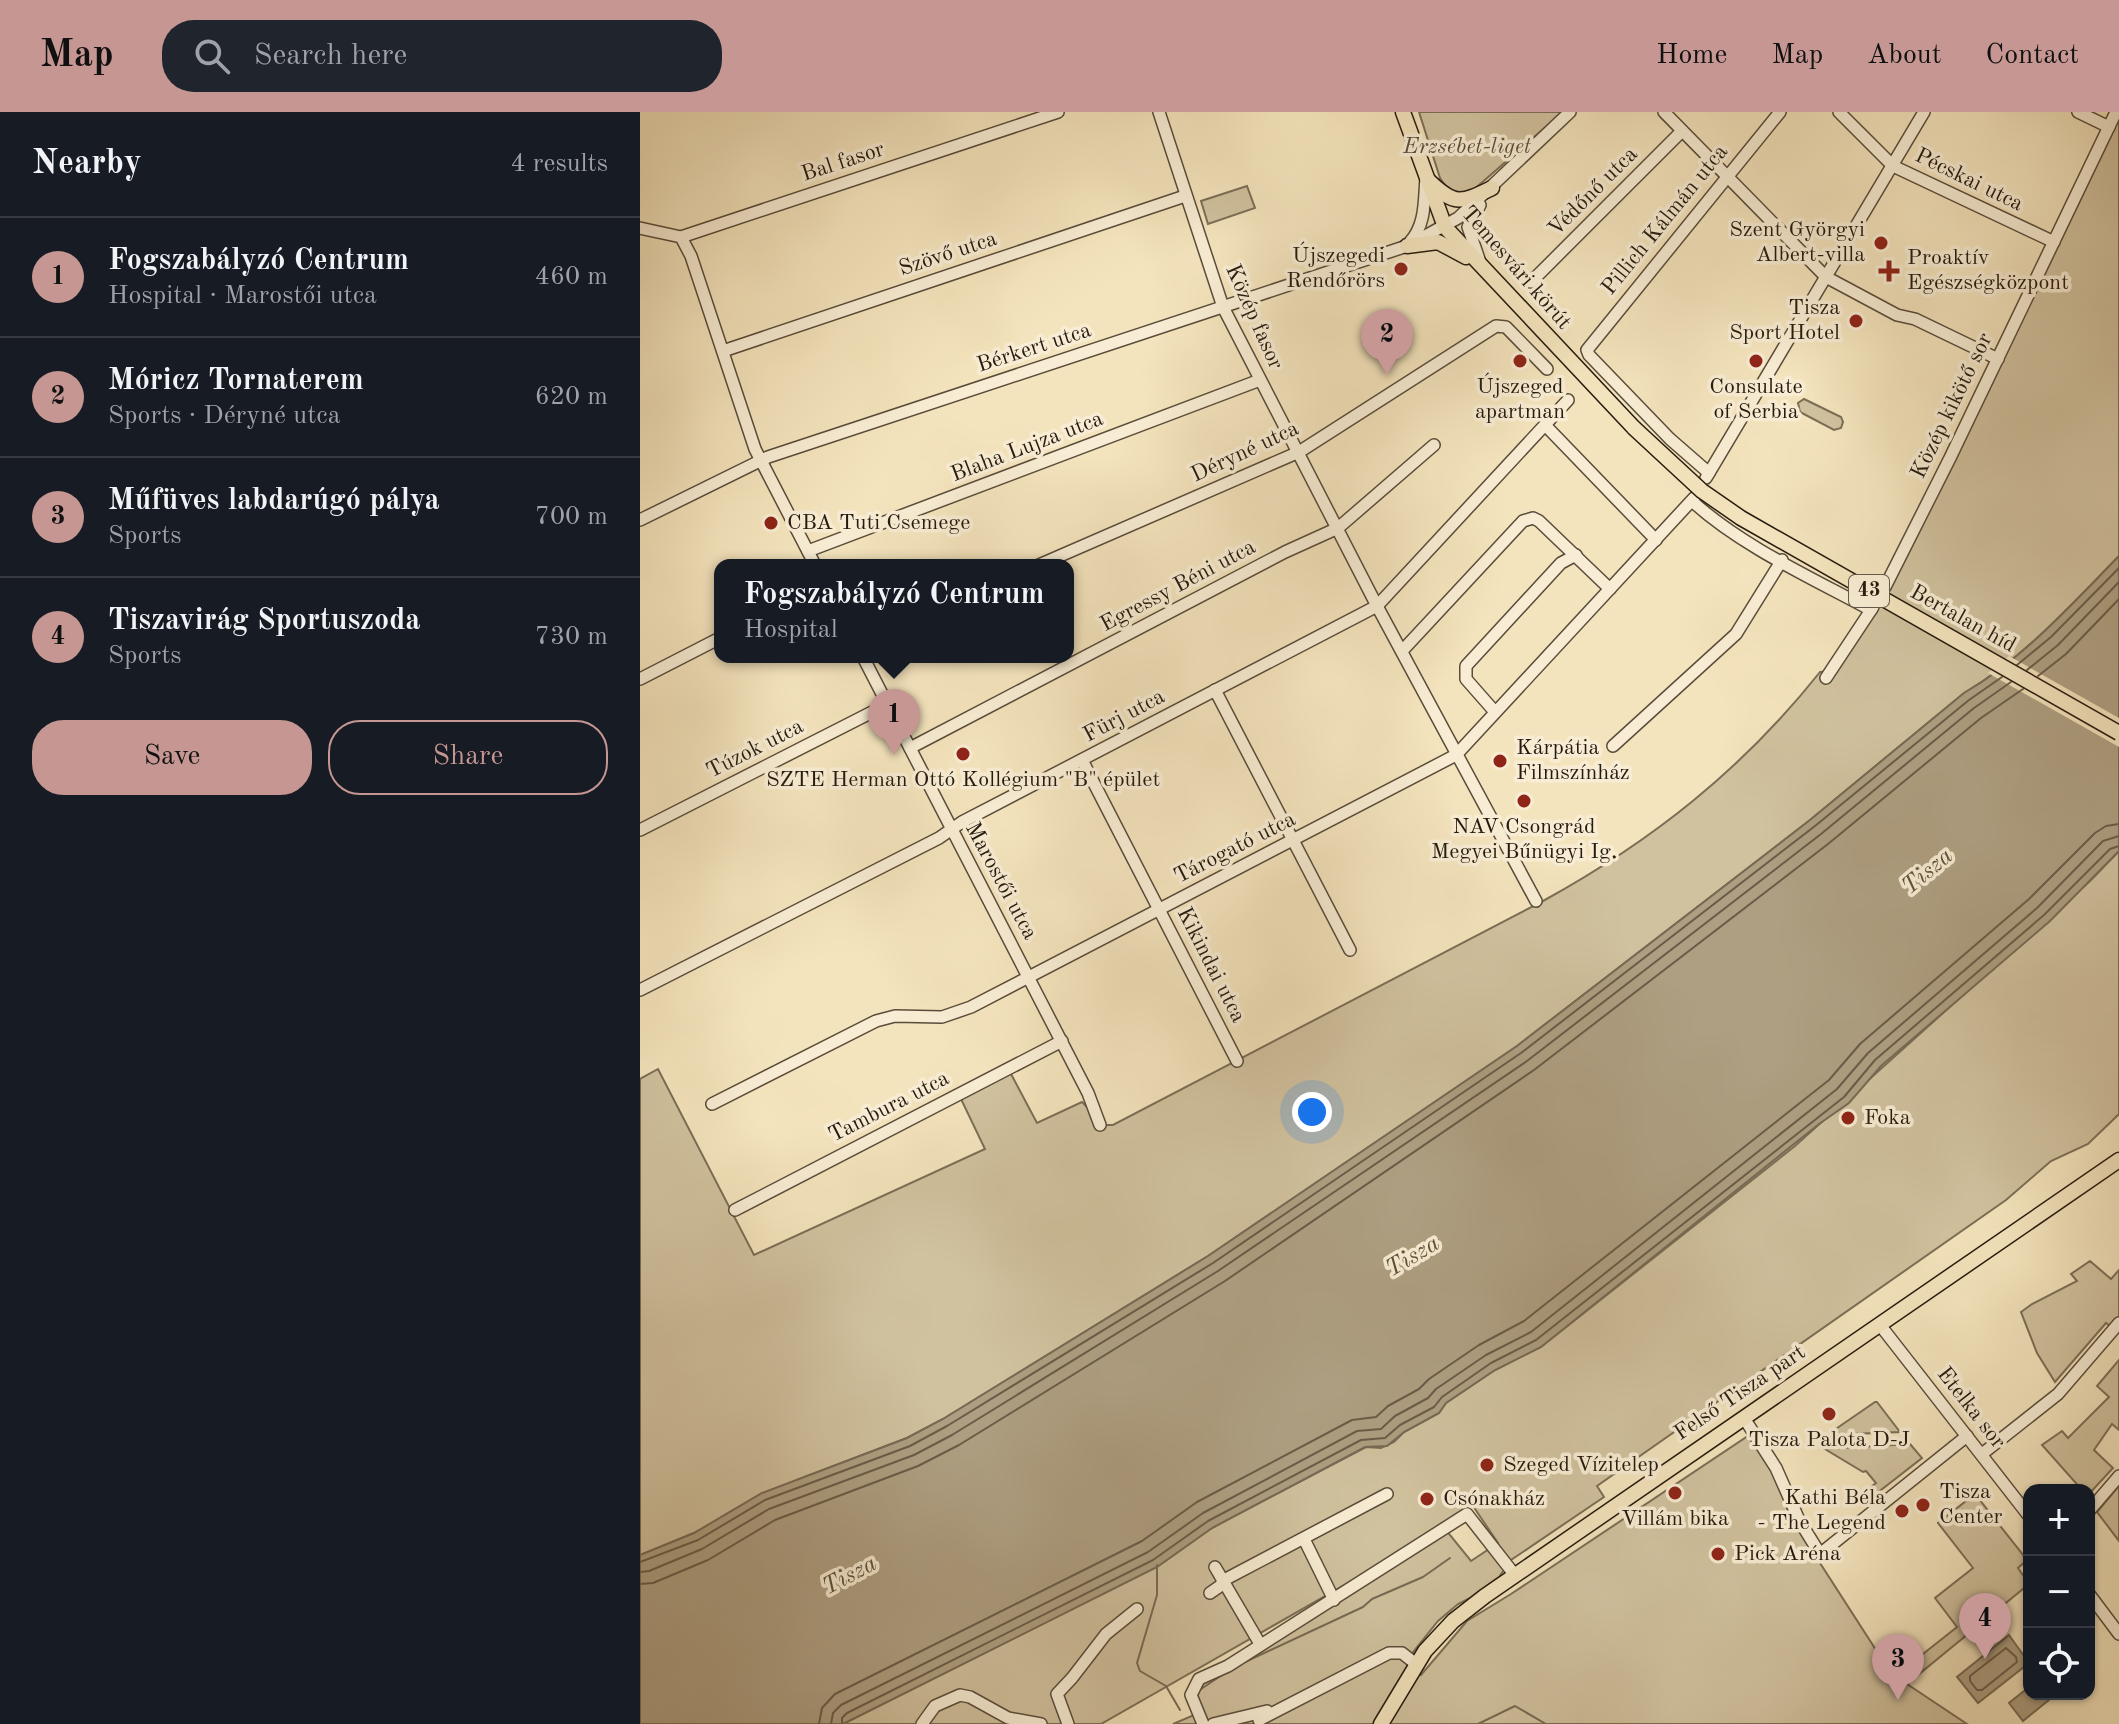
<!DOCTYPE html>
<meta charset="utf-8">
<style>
body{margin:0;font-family:"Old Standard TT",serif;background:#20242c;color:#f1f3f6}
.controls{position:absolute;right:24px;bottom:24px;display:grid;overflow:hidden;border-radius:16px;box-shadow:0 2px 6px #0004}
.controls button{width:72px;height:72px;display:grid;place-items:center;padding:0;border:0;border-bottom:2px solid #363941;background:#171b24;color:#f1f3f6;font:40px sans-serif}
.you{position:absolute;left:672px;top:1000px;width:28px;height:28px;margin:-20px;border:6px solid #fff;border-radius:50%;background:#1a73e8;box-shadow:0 0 0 12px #1a73e833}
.badge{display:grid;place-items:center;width:52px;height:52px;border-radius:50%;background:#c59692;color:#111;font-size:26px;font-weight:700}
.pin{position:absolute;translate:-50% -66px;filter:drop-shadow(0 2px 4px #0008)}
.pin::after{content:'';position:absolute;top:42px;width:28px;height:24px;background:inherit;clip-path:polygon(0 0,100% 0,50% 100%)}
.popup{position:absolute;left:74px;top:447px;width:360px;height:104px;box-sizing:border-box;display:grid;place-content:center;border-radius:16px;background:#171b24;filter:drop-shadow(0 2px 6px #0005);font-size:26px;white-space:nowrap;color:#9ea1a6}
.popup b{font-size:30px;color:#f1f3f6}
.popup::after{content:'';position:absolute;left:50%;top:100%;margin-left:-16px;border:16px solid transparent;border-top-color:#171b24}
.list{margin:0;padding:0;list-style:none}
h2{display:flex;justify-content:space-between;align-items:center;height:104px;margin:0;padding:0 32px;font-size:34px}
h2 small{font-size:26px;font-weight:400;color:#9ea1a6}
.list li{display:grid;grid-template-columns:52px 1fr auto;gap:24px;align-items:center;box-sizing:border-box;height:120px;padding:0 32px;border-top:2px solid #363941}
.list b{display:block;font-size:30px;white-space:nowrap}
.list p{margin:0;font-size:26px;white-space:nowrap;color:#9ea1a6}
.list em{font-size:26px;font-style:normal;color:#9ea1a6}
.actions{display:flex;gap:16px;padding:24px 32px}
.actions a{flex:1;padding:18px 0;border:2px solid #c59692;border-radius:32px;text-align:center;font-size:28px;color:#c59692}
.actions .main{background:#c59692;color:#111}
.icon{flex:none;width:44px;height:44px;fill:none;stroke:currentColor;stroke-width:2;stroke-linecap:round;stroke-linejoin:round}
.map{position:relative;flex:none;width:1479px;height:1612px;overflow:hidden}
header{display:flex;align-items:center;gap:48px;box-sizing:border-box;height:112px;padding:0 40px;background:#c59692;color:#111}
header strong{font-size:38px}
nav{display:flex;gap:44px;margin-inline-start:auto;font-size:28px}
.search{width:560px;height:72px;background:#20242c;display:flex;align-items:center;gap:20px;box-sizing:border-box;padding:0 28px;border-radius:32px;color:#9ea1a6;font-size:30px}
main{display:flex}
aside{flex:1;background:#171b24}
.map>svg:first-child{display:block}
.green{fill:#d1c29f;stroke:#7b6e56;stroke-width:2}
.water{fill:#ae9f82;stroke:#776a54;stroke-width:2}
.pier{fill:#f4e4bd}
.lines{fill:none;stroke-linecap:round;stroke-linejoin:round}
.shore{stroke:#6a5c48;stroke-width:2}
.stream{stroke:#776a54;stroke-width:2}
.minor-casing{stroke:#594c3a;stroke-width:14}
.major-casing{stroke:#251a0e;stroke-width:17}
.minor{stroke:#f8edd4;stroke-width:11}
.major{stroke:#f4e4bd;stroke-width:14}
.major-bridge-casing{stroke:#251a0e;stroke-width:17;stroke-linecap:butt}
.major-bridge{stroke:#f4e4bd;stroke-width:14}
.poi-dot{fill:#8f2418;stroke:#f8edd4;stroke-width:3}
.labels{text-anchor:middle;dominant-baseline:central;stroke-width:7;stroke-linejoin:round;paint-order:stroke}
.shield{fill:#f8edd4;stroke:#645949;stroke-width:2}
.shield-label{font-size:20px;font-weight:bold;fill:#251a0e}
.park-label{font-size:22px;font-style:italic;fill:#594c3a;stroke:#f8edd4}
.street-label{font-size:22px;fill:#251a0e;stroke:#f8edd4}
.poi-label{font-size:22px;fill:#251a0e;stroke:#f8edd4;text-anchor:start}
.water-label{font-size:24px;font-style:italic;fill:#5c4f3c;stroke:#f8edd4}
</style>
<header>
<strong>Map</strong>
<div class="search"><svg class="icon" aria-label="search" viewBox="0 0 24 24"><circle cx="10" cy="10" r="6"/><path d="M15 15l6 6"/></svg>Search here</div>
<nav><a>Home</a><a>Map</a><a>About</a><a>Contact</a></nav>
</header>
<main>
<aside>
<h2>Nearby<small>4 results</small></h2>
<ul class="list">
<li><span class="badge">1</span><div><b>Fogszabályzó Centrum</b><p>Hospital · Marostői utca</p></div><em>460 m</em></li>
<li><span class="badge">2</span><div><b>Móricz Tornaterem</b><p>Sports · Déryné utca</p></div><em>620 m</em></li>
<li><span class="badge">3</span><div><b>Műfüves labdarúgó pálya</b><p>Sports</p></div><em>700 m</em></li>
<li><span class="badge">4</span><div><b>Tiszavirág Sportuszoda</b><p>Sports</p></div><em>730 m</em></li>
</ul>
<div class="actions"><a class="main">Save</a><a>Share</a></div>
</aside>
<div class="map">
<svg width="1479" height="1612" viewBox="0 0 1479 1612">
<rect width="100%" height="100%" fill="#f4e4bd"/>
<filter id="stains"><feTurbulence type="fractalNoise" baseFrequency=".0025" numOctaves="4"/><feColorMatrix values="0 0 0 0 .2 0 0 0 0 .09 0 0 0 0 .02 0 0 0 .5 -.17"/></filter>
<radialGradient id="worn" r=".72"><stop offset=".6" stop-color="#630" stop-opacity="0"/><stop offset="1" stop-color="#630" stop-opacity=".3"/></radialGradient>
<g class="green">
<polygon points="779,0 923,0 831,80 821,82 811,80 812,84 800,73 800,69 810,80 800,66"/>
<path d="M1479 3V444C1431 493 1384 546 1324 581L1170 708 877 934 568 1144 303 1307 267 1326 157 1368 54 1421 0 1443V967L18 957 114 1143 345 1037 320 985 370 960 397 1011 442 990 465 1013H473L903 789C1012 729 1102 658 1180 560L1195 559 1252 471Z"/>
<polygon points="607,74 615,96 568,112 561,89"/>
<polygon points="1164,287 1201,305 1203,310 1201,316 1194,318 1160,300 1158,291"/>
<polygon points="1479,739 1479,1002 1448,1032 1411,1049 1366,1088 957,1374 964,1385 871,1448 859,1465 830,1486 818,1492 798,1509 766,1549 781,1563 827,1509 871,1482 1108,1324 1135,1364 1151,1406 1247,1555 1264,1557 1317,1515 1295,1486 1333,1456 1298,1411 1335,1382 1387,1448 1378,1456 1389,1472 1267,1572 1327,1612 533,1612 559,1601 554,1577 806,1418 831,1449 858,1431 833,1394 750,1447 461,1612 203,1612 517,1455 572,1416 726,1335 741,1336 754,1330 764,1320 799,1301 806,1291 855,1258 901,1235 1155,1034 1450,769"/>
<polygon points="1450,1149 1471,1167 1479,1158 1479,1206 1471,1215 1466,1211 1415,1270 1397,1241 1381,1200 1392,1192 1437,1169 1431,1162"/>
<polygon points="1479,1248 1479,1318 1472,1312 1454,1338 1473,1356 1449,1382 1449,1378 1442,1378 1402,1333 1422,1319 1428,1326 1469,1285 1457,1274"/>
<polygon points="1237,1290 1260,1320 1187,1323 1235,1290"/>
<polygon points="1270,1332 1282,1346 1223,1392 1219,1384 1236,1371 1226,1359 1223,1360 1185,1337"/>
<polygon points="1479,1374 1479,1429 1457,1400"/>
</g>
<g class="water">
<path d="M1479 444V739L1410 809 1241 954 1209 991 1179 1012 901 1235 855 1258 806 1291 799 1301 764 1320 747 1334 725 1335 572 1416 517 1455 203 1612H0V1443L54 1421 122 1381 267 1326 303 1307 568 1144 877 934 1170 708 1324 581C1384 546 1431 493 1479 444Z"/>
<polygon points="1369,1523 1389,1551 1338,1591 1317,1565"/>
<polygon points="1389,1575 1389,1582 1406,1582 1410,1587 1383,1609 1369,1591"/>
</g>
<polygon class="pier" points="1369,544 1479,606 1479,635 1348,561"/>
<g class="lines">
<g class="shore">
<polyline points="1377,553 1411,525 1479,456"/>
<polyline points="1387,558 1418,533 1479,470"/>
<polyline points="1398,564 1426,542 1479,487"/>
<polyline points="0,1450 58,1428 125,1388 270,1334 307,1314 573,1151 881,941 1175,714 1329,588 1362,565"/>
<polyline points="0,1460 9,1459 62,1437 129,1397 274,1343 312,1323 578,1159 887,949 1181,722 1334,596 1371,570"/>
<polyline points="0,1472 13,1471 68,1448 135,1408 278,1354 319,1333 585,1169 894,958 1188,732 1341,606 1383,577"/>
<polygon points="1366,1536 1376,1545 1377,1550 1342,1578 1337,1578 1330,1569 1330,1564"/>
<polyline points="179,1612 182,1596 195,1582 502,1429 557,1390 712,1308 736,1305 748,1294 779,1277 789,1267 839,1233 884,1209 1189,968 1220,932 1389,787 1455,721 1466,714 1479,712"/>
<polyline points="191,1612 193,1601 201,1593 508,1440 563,1401 717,1319 741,1317 755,1304 788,1286 796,1277 846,1243 891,1220 1197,977 1228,941 1397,796 1463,729 1479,724"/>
<polyline points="202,1612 202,1606 207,1601 513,1448 568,1409 721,1328 745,1326 760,1313 794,1295 802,1285 851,1251 896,1228 1204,985 1235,948 1404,803 1470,737 1479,734"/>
</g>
<g class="stream">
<polyline points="517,1453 517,1483 497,1551 500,1559 526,1574 540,1598"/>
<polyline points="605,1550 723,1495 732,1487 783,1465 810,1446"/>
<polyline points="558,1579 582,1563"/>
<polyline points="838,1612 875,1594 906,1612"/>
</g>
<g class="minor-casing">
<g id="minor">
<polyline points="519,0 583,195 737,494 896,789"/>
<polyline points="1024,0 1186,165 1257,203 1275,207 1358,247"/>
<polyline points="1199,0 1253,54 1414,130"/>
<polyline points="1438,0 1469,15"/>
<polyline points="0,116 41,125 418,0"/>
<polyline points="41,125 51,144 115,337 175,453"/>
<path d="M770 130C786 112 784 89 786 66"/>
<polyline points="840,150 828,115 840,93"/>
<polyline points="891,170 1042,19"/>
<polyline points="83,239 545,84"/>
<polyline points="905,313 1016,428"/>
<polyline points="1069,361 1030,327 949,243 947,238 1140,0"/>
<polyline points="1066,366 1284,0"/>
<path d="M1052 389C1101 434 1172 466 1231 498"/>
<polyline points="0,408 128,345 767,134 818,106 930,0"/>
<polyline points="168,439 620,268"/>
<polyline points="399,453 659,340 856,214 866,215 907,257"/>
<polyline points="1245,475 1310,346 1476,0"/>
<polyline points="762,539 883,409 893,406 899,409 970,477"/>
<polyline points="223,545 448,981 460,1013"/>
<polyline points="1186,566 1233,495"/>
<polyline points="0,567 80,526"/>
<polyline points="575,578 710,838"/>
<polyline points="855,600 826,567 826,554 921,451 936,443"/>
<polyline points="973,634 1096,522 1142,448"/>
<polyline points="270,636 645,440 698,416 794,333"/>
<polyline points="442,648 597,949"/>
<polyline points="0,718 248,592"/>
<polyline points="0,878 299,726 322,710 737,494 928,288"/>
<polyline points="72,992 236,909 255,904 302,905 331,895 816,643 1054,386"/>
<polyline points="95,1098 422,929"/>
<polyline points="1240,1213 1389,1404"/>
<polyline points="1104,1306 1136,1356 1159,1408 1180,1442 1327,1324"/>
<polyline points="1342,1342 1418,1282 1479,1211"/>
<polyline points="1449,1399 1479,1364"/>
<polyline points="664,1427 694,1488"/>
<polyline points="575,1455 620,1532"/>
<polyline points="570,1481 580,1474 584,1468 747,1382"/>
<polyline points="1449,1482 1479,1522"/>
<polyline points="619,1608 749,1541 762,1541 776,1552"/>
<polyline points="282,1612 295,1594 320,1583 330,1585 368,1606 401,1612"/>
<polyline points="428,1612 417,1582 432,1566 466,1522 497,1497"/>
<polyline points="563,1612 551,1583 559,1567 588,1554 827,1402 874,1462"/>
<polyline points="573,1612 627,1599"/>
</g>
</g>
<g class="major-casing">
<g id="major">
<polyline points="763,0 805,115 994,316"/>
<path d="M789 69C815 94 821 91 852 76"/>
<polyline points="767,134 798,130 826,145"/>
<polyline points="741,1612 785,1539 813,1509 845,1484 1479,1048"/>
</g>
</g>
<use href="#minor" class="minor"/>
<use href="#major" class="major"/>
<g class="major-bridge-casing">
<polyline id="major-bridge" points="994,316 1062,379 1101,406 1479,621"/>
</g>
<use href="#major-bridge" class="major-bridge"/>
</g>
<g class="poi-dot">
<circle cx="1241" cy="131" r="8"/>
<circle cx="761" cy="157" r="8"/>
<path d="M1245 147h8v8h8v8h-8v8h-8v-8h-8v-8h8z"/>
<circle cx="1216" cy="209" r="8"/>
<circle cx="880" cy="249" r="8"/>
<circle cx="1116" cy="249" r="8"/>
<circle cx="131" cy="411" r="8"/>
<circle cx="323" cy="642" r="8"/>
<circle cx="860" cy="649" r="8"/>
<circle cx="884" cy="689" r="8"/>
<circle cx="1208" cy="1006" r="8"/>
<circle cx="1189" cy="1302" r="8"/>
<circle cx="847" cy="1353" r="8"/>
<circle cx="1035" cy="1381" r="8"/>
<circle cx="787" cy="1387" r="8"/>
<circle cx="1283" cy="1393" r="8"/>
<circle cx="1262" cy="1399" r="8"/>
<circle cx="1078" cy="1442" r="8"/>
</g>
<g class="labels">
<rect class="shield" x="1209" y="463" width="40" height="32" rx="6"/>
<g class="shield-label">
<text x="1229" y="479">43</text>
</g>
<g class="park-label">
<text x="827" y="35">Erzsébet-liget</text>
</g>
<g class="street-label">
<text transform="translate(203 50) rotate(-18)">Bal fasor</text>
<text transform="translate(1329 68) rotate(26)">Pécskai utca</text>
<text transform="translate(953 80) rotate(-45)">Védőnő utca</text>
<text transform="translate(1025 108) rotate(-51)">Pillich Kálmán utca</text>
<text transform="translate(308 142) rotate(-18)">Szövő utca</text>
<text transform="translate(876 156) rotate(49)">Temesvári körút</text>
<text transform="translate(614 205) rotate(66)">Közép fasor</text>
<text transform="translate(394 236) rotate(-18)">Bérkert utca</text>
<text transform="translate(1312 294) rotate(-64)">Közép kikötő sor</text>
<text transform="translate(387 335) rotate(-21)">Blaha Lujza utca</text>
<text transform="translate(605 340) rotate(-25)">Déryné utca</text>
<text transform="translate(538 474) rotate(-28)">Egressy Béni utca</text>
<text transform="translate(1323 507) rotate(29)">Bertalan híd</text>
<text transform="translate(484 604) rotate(-28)">Fürj utca</text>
<text transform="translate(115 637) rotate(-27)">Túzok utca</text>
<text transform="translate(595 736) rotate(-27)">Tárogató utca</text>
<text transform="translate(361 769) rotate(62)">Marostői utca</text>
<text transform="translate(571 853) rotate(63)">Kikindai utca</text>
<text transform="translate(249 995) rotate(-27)">Tambura utca</text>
<text transform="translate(1100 1281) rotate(-34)">Felső Tisza part</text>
<text transform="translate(1331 1296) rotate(52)">Etelka sor</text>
</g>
<g class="poi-label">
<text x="1225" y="118" text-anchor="end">Szent Györgyi<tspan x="1225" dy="25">Albert-villa</tspan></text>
<text x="745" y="144" text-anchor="end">Újszegedi<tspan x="745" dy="25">Rendőrörs</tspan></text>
<text x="1267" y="146">Proaktív<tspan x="1267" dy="25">Egészségközpont</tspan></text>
<text x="1200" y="196" text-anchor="end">Tisza<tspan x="1200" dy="25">Sport Hotel</tspan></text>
<text x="880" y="275" text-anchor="middle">Újszeged<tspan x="880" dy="25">apartman</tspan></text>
<text x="1116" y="275" text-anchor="middle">Consulate<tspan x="1116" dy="25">of Serbia</tspan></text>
<text x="147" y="411">CBA Tuti Csemege</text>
<text x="876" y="636">Kárpátia<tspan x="876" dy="25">Filmszínház</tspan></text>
<text x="323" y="668" text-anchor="middle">SZTE Herman Ottó Kollégium "B" épület</text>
<text x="884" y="715" text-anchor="middle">NAV Csongrád<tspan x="884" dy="25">Megyei Bűnügyi Ig.</tspan></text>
<text x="1224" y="1006">Foka</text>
<text x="1189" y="1328" text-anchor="middle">Tisza Palota D-J</text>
<text x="863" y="1353">Szeged Vízitelep</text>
<text x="1299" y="1380">Tisza<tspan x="1299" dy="25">Center</tspan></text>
<text x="1246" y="1386" text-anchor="end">Kathi Béla<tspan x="1246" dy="25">- The Legend</tspan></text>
<text x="803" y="1387">Csónakház</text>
<text x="1035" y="1407" text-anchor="middle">Villám bika</text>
<text x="1094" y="1442">Pick Aréna</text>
</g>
<g class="water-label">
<text transform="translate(1288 760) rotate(-40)">Tisza</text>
<text transform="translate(773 1145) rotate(-31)">Tisza</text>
<text transform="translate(210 1464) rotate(-28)">Tisza</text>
</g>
</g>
<rect width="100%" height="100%" filter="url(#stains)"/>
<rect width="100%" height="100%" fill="url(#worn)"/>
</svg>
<div class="controls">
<button>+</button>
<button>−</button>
<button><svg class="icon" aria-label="locate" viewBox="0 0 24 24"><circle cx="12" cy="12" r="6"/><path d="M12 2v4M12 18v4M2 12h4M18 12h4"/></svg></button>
</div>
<div class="you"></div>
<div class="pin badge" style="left:254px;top:643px">1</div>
<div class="popup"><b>Fogszabályzó Centrum</b>Hospital</div>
<div class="pin badge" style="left:747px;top:263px">2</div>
<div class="pin badge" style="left:1258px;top:1588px">3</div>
<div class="pin badge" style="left:1345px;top:1547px">4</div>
</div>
</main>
